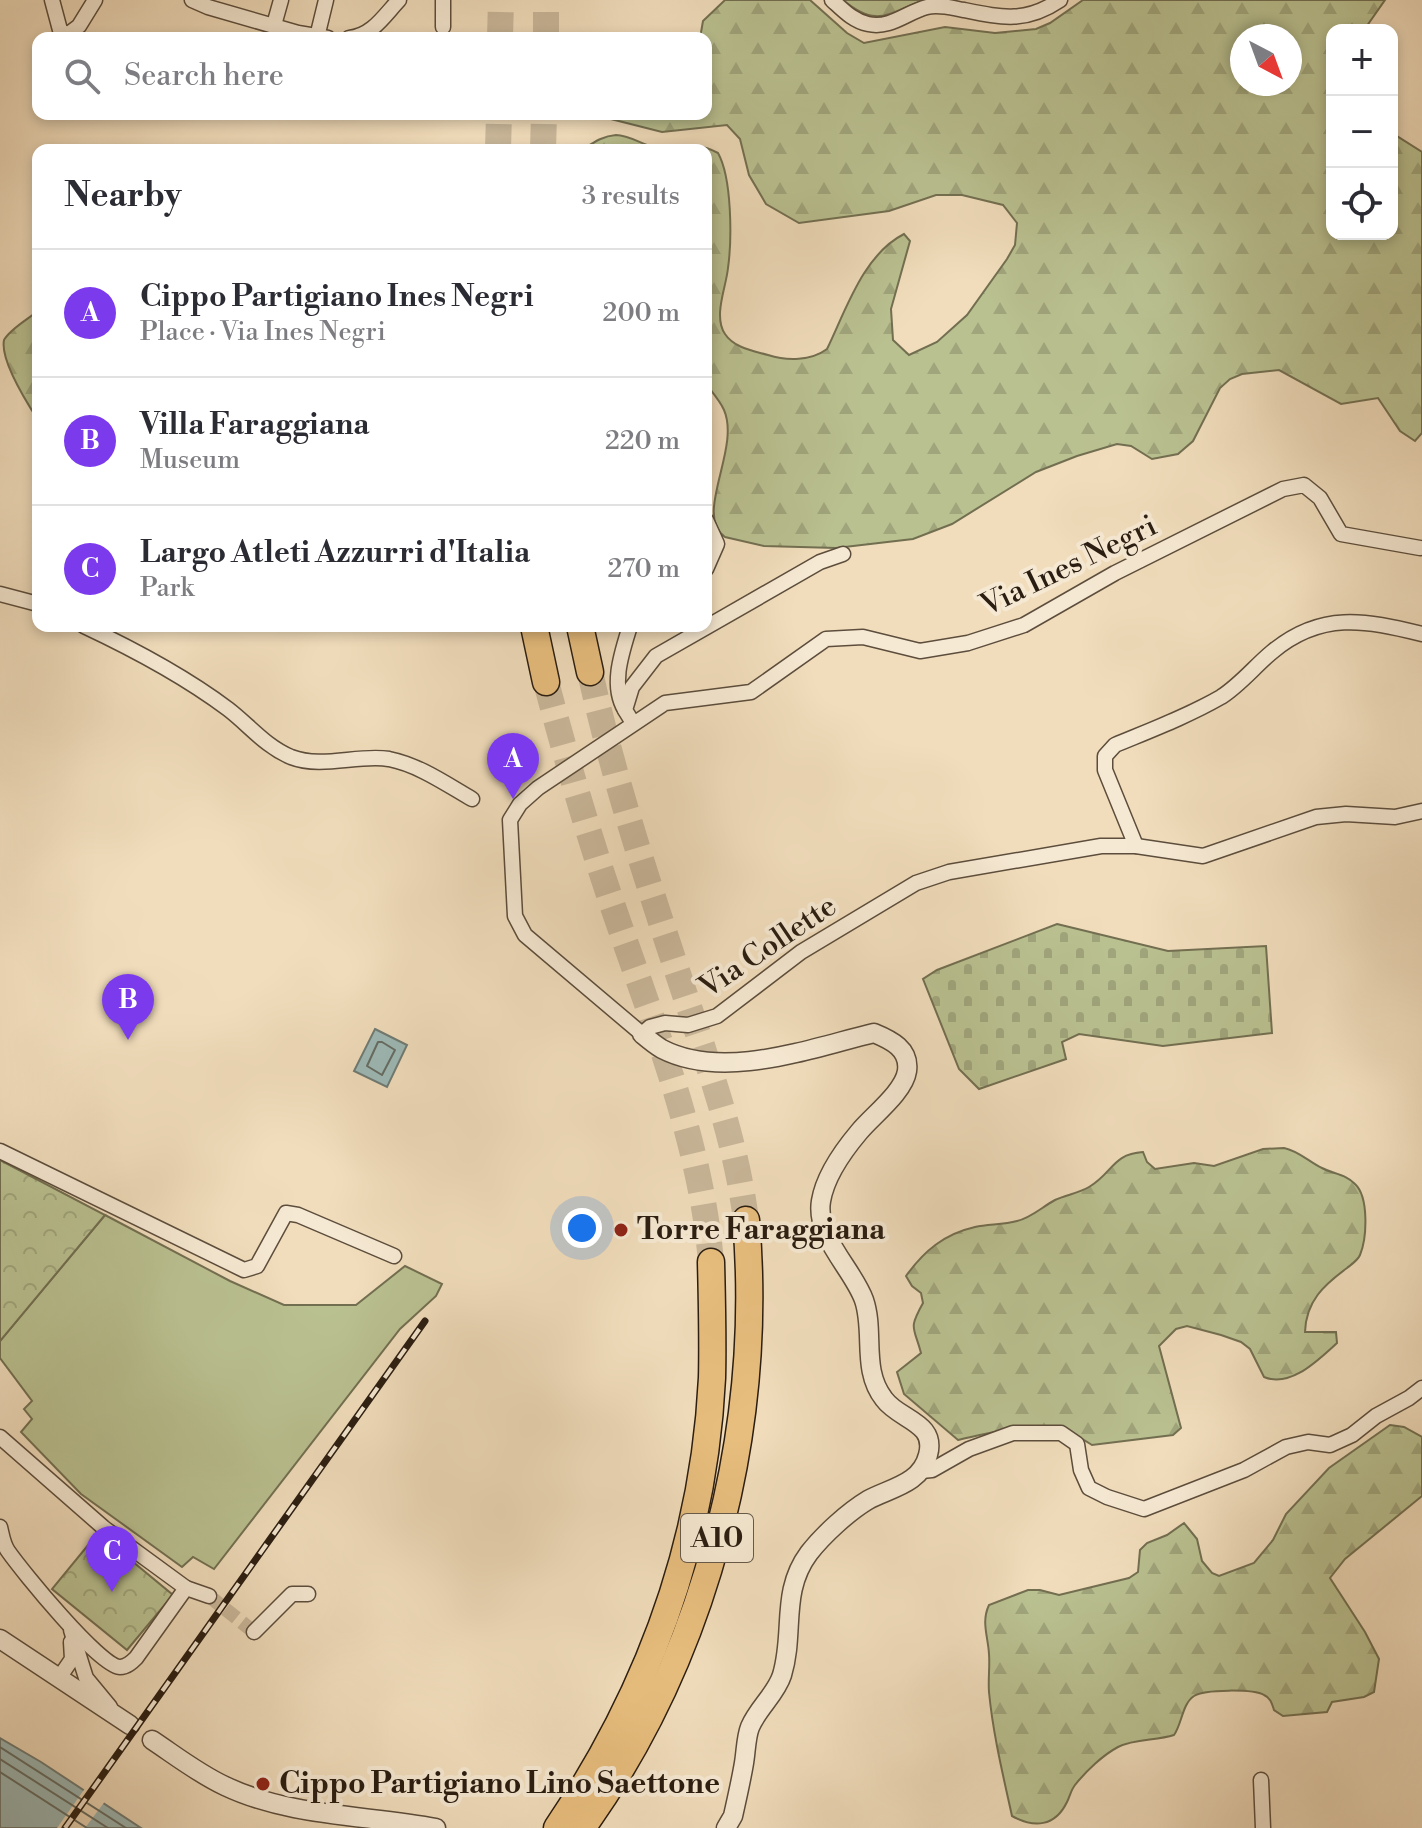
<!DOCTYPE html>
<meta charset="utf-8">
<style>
body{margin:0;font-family:"Libre Bodoni",serif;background:#f7f7f7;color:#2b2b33}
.controls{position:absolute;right:24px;top:24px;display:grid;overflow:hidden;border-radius:16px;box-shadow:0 4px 12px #0003}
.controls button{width:72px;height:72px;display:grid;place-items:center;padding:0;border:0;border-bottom:2px solid #e1e1e2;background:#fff;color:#2b2b33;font:40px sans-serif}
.compass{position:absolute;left:1230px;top:24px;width:72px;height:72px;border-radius:50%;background:#fff;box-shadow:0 4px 12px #0003;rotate:139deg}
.you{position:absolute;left:582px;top:1228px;width:28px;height:28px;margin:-20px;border:6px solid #fff;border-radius:50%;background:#1a73e8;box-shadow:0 0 0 12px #1a73e833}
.badge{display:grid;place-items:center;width:52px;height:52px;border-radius:50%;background:#7c3aed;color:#fff;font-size:26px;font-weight:700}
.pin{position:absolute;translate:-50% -66px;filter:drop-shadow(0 2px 4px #0008)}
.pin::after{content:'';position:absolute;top:42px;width:28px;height:24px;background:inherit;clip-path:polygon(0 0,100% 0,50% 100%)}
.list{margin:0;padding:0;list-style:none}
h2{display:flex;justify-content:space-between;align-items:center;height:104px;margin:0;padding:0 32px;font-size:34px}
h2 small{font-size:26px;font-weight:400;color:#7c7c81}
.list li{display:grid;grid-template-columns:52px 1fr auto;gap:24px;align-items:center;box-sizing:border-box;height:128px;padding:0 32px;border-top:2px solid #e1e1e2}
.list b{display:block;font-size:30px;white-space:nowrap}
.list p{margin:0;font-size:26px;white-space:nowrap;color:#7c7c81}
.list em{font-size:26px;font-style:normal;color:#7c7c81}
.icon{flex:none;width:44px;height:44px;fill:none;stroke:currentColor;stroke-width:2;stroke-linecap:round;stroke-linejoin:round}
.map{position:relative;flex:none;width:1422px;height:1828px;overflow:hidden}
.search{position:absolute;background:#fff;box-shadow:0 4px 12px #0003;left:32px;top:32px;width:680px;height:88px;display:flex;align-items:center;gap:20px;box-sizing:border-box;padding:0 28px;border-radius:16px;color:#7c7c81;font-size:30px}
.panel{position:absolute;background:#fff;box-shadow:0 4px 12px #0003;left:32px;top:144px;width:680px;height:488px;border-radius:16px}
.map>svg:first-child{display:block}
.green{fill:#bac191;stroke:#726f51;stroke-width:2}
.forest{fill:url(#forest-firs);stroke:#726f51;stroke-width:2;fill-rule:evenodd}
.cemetery{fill:url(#cemetery-stones);stroke:#726f51;stroke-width:2}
.park{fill:url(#park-crowns);stroke:#726f51;stroke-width:2}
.water{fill:#9dbab8;stroke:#6f7b75;stroke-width:2}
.pier{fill:#f1ddbc}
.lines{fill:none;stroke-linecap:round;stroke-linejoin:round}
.shore{stroke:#646c64;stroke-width:2}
.minor-tunnel{stroke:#c9b79a;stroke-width:14;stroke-dasharray:14 7;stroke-linecap:butt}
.motorway-tunnel{stroke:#c9b79a;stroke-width:26;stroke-dasharray:26 13;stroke-linecap:butt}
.minor-casing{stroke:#5c4d3c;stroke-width:17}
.tertiary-casing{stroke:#5c4d3c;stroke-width:21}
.motorway-casing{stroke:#2a1d11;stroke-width:29}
.minor{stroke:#f6e9d3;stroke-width:14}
.tertiary{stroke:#f6e9d3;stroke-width:18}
.motorway{stroke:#e8be7e;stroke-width:26}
.rail-casing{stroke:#2a1d11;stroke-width:7}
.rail{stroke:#f6e9d3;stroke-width:4;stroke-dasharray:12;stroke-linecap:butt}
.poi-dot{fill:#8f2418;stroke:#f6e9d3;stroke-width:3}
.labels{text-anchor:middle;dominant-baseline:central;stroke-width:8;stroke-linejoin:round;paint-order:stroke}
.shield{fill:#f6e9d3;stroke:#675a4b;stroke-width:2}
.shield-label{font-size:28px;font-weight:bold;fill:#2a1d11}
.street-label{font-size:30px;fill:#2a1d11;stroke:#f6e9d3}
.poi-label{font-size:30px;font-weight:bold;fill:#2a1d11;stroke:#f6e9d3;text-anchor:start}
</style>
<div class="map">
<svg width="1422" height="1828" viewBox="0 0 1422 1828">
<defs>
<pattern id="forest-firs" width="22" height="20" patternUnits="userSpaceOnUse" patternTransform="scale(2)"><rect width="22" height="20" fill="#bac191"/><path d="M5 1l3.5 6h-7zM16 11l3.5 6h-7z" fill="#a0a57c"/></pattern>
<pattern id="cemetery-stones" width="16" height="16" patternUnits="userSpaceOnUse" patternTransform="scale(2)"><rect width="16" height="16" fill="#bac191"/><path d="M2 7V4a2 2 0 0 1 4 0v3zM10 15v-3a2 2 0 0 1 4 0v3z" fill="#a0a57c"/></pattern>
<pattern id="park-crowns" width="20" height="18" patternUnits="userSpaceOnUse" patternTransform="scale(2)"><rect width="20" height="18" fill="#bac191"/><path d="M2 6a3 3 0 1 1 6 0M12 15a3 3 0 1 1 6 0" fill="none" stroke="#a0a57c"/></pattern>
</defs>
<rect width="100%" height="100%" fill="#f1ddbc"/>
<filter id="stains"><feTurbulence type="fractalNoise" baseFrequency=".0025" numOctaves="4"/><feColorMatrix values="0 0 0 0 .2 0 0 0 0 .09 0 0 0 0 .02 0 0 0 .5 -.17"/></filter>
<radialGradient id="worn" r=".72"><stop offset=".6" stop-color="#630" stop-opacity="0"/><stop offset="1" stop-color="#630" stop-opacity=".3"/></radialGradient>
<polygon class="green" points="105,1215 230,1281 284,1305 356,1305 405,1266 442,1284 436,1296 400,1329 214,1569 193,1557 182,1567 81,1494 21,1432 32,1419 24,1409 32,1401 0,1358 0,1341"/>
<g class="forest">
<path d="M725 0H810L847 33 864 43 945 27 995 33 1036 29 1050 23 1083 0H1385L1364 30H1332V234H1392V121L1397 136 1422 152V433L1415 441 1400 431 1378 398 1341 404 1279 370 1242 374 1230 379 1220 388 1193 441 1178 454 1152 459 1131 446 1117 444 1077 456 1036 472 952 524 913 539 836 548 764 546 725 537C693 515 741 449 724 410 720 401 712 392 706 384V150H582C593 143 602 136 616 135 630 135 644 146 657 148 681 153 690 138 718 153 732 178 732 239 728 268 726 288 713 316 725 334 734 348 754 351 768 355 787 361 811 361 827 349 846 310 863 255 904 234L910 241 891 309 893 340 909 355 937 342 967 315 1007 259 1015 245 1017 223 1003 205 962 195H936L889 211 799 223 766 204 749 175 740 139 727 125 662 132 603 117 599 114H706V38H700L703 21ZM1242 36H1290V84H1242Z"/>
<path d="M843 0H925C889 11 879 30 843 0Z"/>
<path d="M38 311V420C27 403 0 360 4 340 10 329 28 319 38 311Z"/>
<path d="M1284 1148C1299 1151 1309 1162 1322 1168 1333 1174 1346 1174 1355 1184 1369 1197 1367 1238 1360 1255 1358 1260 1352 1264 1347 1268 1324 1285 1306 1301 1305 1332H1336L1337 1343C1318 1360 1291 1388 1264 1377L1250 1349 1241 1342 1221 1335 1187 1326 1176 1329 1159 1346 1181 1428 1173 1435 1092 1445C1050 1416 1004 1430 958 1440L904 1394 897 1372 921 1353C914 1326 908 1330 923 1303L921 1293 912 1286 906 1276C924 1251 944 1234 975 1227 989 1224 1003 1225 1017 1221 1031 1218 1042 1207 1055 1200 1066 1195 1079 1193 1089 1187 1113 1173 1112 1154 1143 1152L1147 1162 1155 1169 1194 1163 1214 1166 1263 1149Z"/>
<path d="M1390 1425 1404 1427 1422 1437V1496L1345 1559 1330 1578 1365 1632 1379 1659 1374 1692 1364 1697 1332 1702 1327 1712 1283 1716 1274 1710C1272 1704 1271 1698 1264 1695 1254 1689 1204 1689 1194 1696 1182 1704 1182 1724 1174 1735 1156 1741 1135 1738 1118 1747 1103 1755 1086 1771 1075 1785 1071 1790 1070 1796 1067 1802 1055 1827 1034 1828 1012 1816 1003 1775 993 1734 989 1692 988 1679 990 1667 989 1654 988 1636 981 1622 989 1605L1028 1590H1040L1059 1595 1129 1578 1138 1572 1140 1550 1147 1543 1167 1535 1184 1523 1197 1539 1202 1561 1212 1573 1219 1576 1254 1563 1273 1540 1286 1514 1329 1468Z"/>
</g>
<polygon class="cemetery" points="1057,924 1168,951 1266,946 1272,1033 1163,1046 1079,1034 1062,1042 1066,1059 979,1089 959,1069 923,979 937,970"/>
<g class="park">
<polygon points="0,1160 105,1215 0,1341"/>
<polygon points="98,1533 173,1595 127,1650 52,1589"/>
</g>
<g class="water">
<polygon points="375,1029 407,1045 387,1087 354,1071"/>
<polygon points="0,1738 41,1762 141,1828 0,1828"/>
</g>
<polygon class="pier" points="86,1787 106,1800 85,1828 57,1828"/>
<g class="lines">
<g class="shore">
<polygon points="378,1042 382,1042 395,1050 382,1075 367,1066"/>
<polyline points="0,1747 126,1828"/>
<polyline points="0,1759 108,1828"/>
<polyline points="0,1772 87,1828"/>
</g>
<polyline class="minor-tunnel" points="209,1596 254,1632"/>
<g class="motorway-tunnel">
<polyline points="500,38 501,0"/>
<polyline points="546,38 546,0"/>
<polyline points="498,150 499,114"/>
<polyline points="543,150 544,114"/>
<path d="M590 672C614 781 649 886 684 992 709 1067 736 1141 746 1220"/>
<path d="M546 682C568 765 592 847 620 927 658 1037 701 1145 711 1262"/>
</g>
<g class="minor-casing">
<g id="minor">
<polyline points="52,0 60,30 67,35 79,26 95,0"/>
<polyline points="192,0 208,7 298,33 328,38"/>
<path d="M832 0C843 10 853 21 868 24 891 29 907 12 927 7 940 4 952 8 964 10 1003 18 1026 23 1060 0"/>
<polyline points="274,25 281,0"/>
<polyline points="443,27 443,0"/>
<polyline points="317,37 326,0"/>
<path d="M349 38C372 36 384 16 399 0"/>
<polyline points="706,520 717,544 706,569"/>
<polyline points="1420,548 1341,534 1320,498 1304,485 1283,489 1115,573 1024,625 968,643 920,651 863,637 826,639 751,692 665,703 538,788 520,804 510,820 515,916 525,935 642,1034 650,1027 665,1023 688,1025 717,1016 801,952 916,883 949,872 1101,846 1136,846 1203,856 1316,817 1346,814 1395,817 1422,811"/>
<polyline points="0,594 38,604"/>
<path d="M84 626C133 649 184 676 228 709 249 725 265 746 291 757 322 769 358 754 389 759 419 765 446 784 472 799"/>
<path d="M625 710C610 685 622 652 630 626"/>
<polyline points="633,723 625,710 632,687 656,656 820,562 843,554"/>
<path d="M1136 846 1105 770V756L1115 745C1151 730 1188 716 1221 697 1240 685 1255 666 1272 652 1321 611 1365 620 1422 634"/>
<polyline points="0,1151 244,1270 257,1266 286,1213 298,1215 394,1256"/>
<path d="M0 1437 104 1528 186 1588 136 1658C132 1662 127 1667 120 1667 100 1667 22 1571 8 1551 3 1544 2 1535 0 1527"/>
<polyline points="921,1471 932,1470 969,1449 1013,1433 1061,1433 1077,1444 1081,1470 1089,1488 1107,1497 1144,1509 1244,1470 1286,1447 1308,1442 1330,1445 1352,1435 1376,1416 1409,1398 1422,1388"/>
<polyline points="186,1588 209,1596"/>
<polyline points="71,1630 86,1678 110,1707"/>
<polyline points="254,1632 292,1594 308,1594"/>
<polyline points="59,1678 72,1659 71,1642"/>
<polyline points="1261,1780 1263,1828"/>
</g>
</g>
<g class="tertiary-casing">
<g id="tertiary">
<path d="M642 1034C648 1039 655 1045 662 1049 724 1081 811 1048 874 1033 891 1040 910 1049 907 1071 904 1092 872 1116 859 1132 843 1151 825 1177 821 1201 815 1237 853 1269 864 1300 875 1332 861 1370 884 1399 899 1420 937 1422 928 1455 921 1484 890 1488 868 1500 848 1512 823 1535 809 1553 780 1592 795 1632 782 1675 776 1694 758 1708 750 1727 746 1737 746 1751 744 1763 741 1781 737 1798 733 1816L726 1828"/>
<polyline points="0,1639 130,1725"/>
<path d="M152 1740C176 1756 199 1774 225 1786 290 1817 367 1815 436 1828"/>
</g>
</g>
<g class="motorway-casing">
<g id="motorway">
<polyline points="534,626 546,682"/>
<polyline points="580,626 590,672"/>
<path d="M557 1828C649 1692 704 1543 712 1378 713 1340 712 1301 711 1262"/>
<path d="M582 1828C706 1656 764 1431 746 1220"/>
</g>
</g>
<use href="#minor" class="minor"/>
<use href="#tertiary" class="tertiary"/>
<use href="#motorway" class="motorway"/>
<g class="rail-casing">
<polyline id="rail" points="65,1828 425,1321"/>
</g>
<use href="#rail" class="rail"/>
</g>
<g class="poi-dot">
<circle cx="621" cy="1230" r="8"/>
<circle cx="263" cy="1784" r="8"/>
</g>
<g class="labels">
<rect class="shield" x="681" y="1514" width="72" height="48" rx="6"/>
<g class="shield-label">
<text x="717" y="1538">A10</text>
</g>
<g class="street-label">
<text transform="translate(1069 566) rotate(-26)">Via Ines Negri</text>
<text transform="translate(768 947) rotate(-34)">Via Collette</text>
</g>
<g class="poi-label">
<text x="637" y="1230">Torre Faraggiana</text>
<text x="279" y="1784">Cippo Partigiano Lino Saettone</text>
</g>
</g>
<rect width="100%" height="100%" filter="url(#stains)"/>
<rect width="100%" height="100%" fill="url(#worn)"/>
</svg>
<div class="controls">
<button>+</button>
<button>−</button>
<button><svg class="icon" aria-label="locate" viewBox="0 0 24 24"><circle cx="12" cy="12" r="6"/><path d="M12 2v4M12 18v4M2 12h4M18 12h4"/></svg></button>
</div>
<svg class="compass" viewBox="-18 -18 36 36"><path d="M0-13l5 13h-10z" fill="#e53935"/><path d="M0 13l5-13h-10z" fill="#7c7c81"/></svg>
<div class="you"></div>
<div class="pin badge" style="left:513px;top:799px">A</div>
<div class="pin badge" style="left:128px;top:1040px">B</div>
<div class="pin badge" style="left:112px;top:1592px">C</div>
<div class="search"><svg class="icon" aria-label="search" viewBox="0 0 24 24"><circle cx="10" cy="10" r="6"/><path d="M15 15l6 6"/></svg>Search here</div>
<section class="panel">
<h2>Nearby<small>3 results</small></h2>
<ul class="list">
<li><span class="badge">A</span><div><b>Cippo Partigiano Ines Negri</b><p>Place · Via Ines Negri</p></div><em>200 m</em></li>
<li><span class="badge">B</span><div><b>Villa Faraggiana</b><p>Museum</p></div><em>220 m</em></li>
<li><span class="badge">C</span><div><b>Largo Atleti Azzurri d'Italia</b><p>Park</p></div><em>270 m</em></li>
</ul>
</section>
</div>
